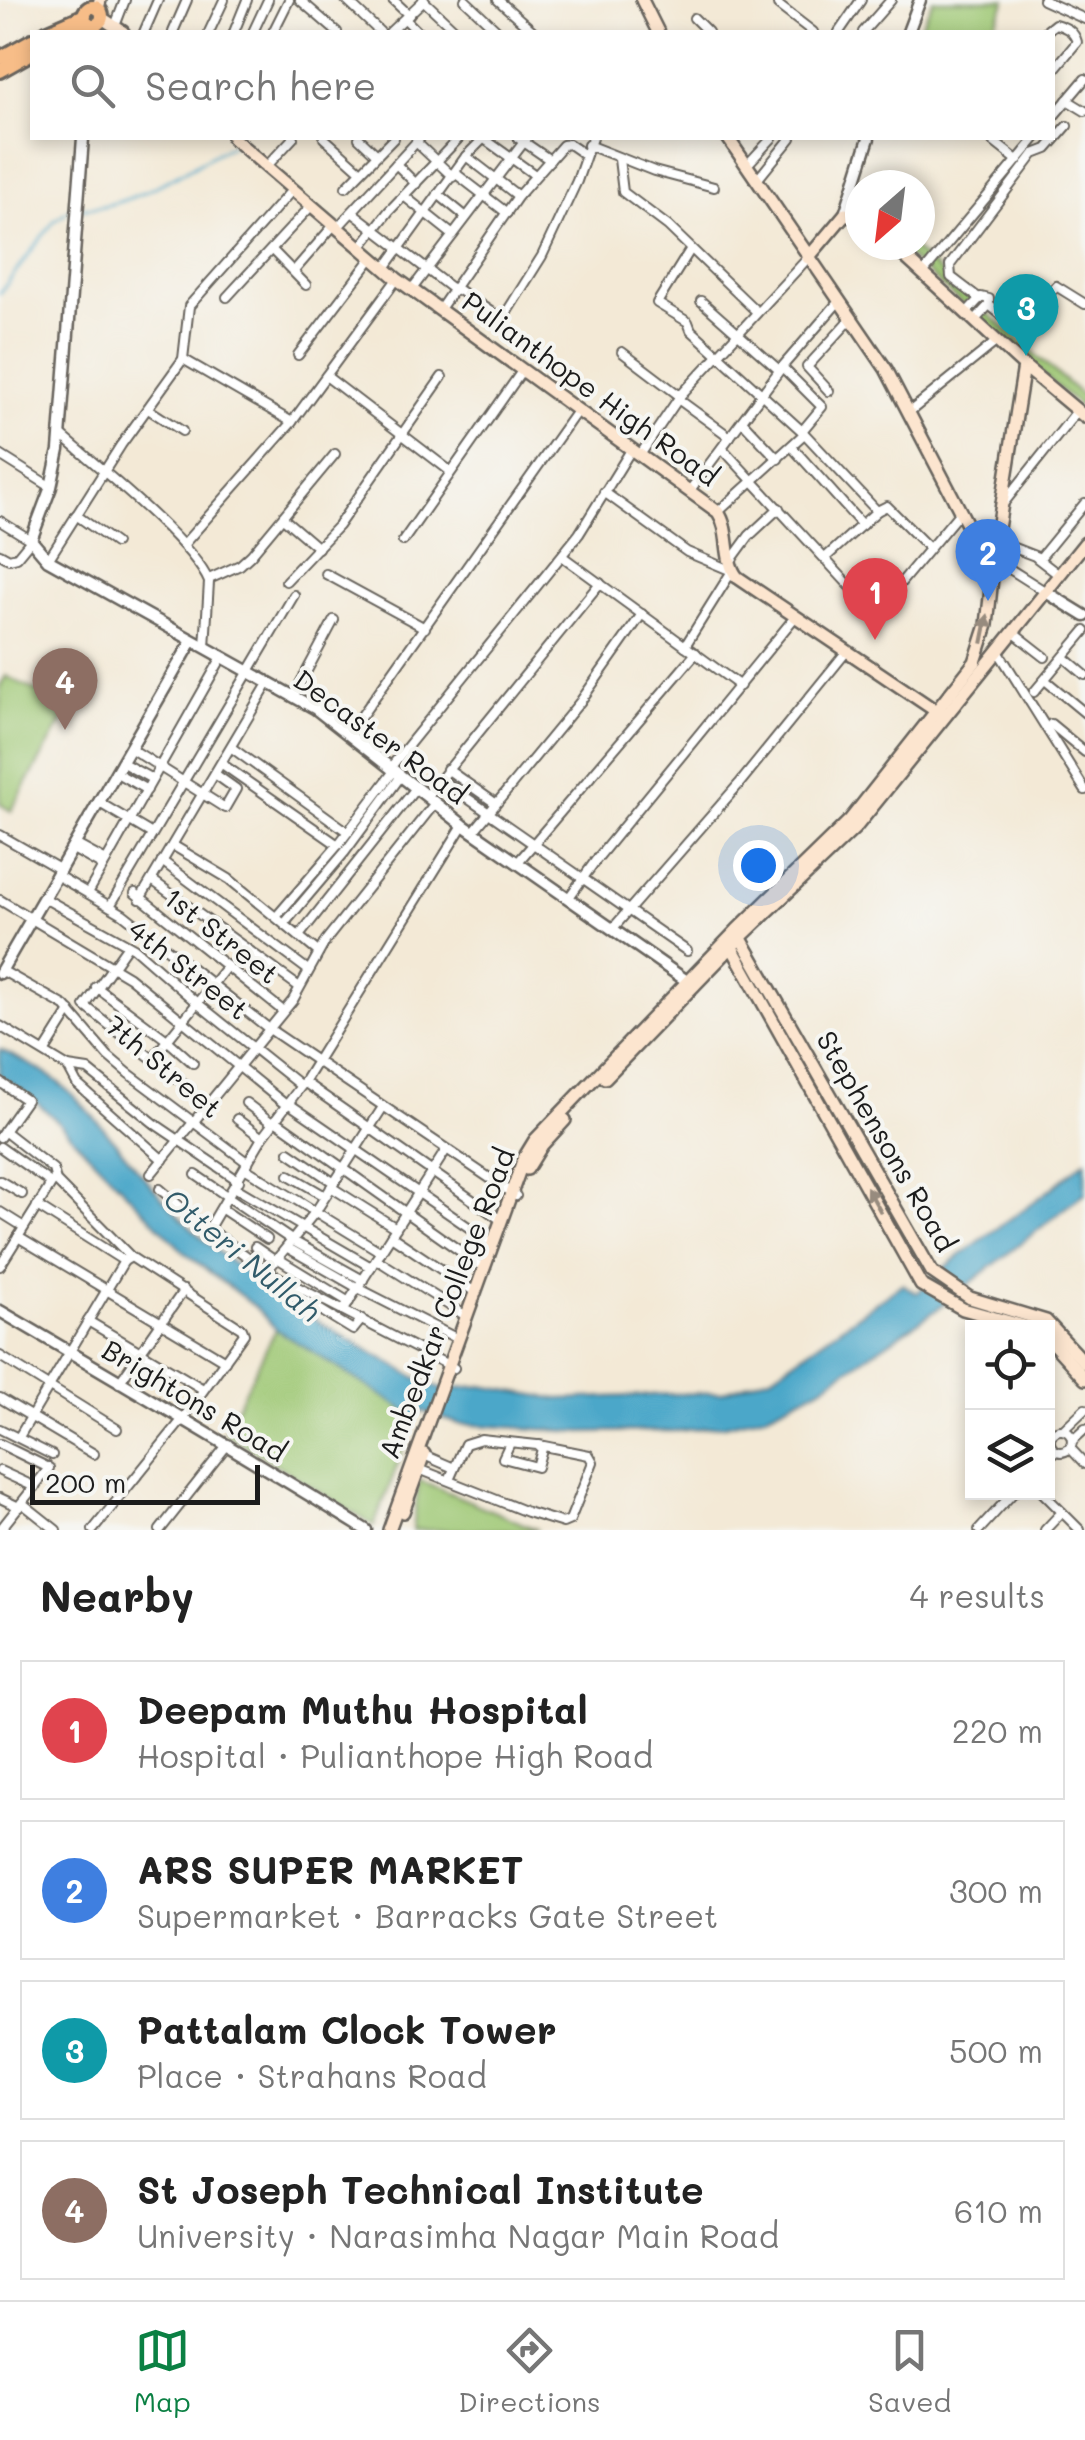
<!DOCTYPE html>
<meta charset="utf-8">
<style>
body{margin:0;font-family:Mali,sans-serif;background:#f2f2f2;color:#222}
.controls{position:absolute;right:30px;bottom:30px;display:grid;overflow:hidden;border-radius:0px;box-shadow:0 5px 15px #0003}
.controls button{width:90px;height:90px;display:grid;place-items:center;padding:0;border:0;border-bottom:2px solid #e0e0e0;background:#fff;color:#222;font:50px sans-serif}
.compass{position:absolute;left:845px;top:170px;width:90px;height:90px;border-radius:50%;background:#fff;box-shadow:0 5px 15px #0003;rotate:208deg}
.scale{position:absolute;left:30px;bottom:25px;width:230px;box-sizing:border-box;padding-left:10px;border:5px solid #1c1c1c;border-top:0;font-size:28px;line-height:35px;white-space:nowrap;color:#1c1c1c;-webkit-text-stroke:8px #f6f6f2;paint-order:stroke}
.you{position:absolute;left:758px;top:865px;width:35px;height:35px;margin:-25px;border:8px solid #fff;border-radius:50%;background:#1a73e8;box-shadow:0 0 0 15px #1a73e833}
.badge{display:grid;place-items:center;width:65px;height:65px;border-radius:50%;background:#0b8043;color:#fff;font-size:32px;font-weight:700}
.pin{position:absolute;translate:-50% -82px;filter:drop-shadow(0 2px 5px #0008)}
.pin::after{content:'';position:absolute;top:52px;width:35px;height:30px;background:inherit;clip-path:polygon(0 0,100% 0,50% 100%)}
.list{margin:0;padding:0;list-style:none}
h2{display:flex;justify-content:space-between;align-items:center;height:130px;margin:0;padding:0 40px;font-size:42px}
h2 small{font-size:32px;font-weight:400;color:#767676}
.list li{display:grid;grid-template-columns:65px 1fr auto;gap:30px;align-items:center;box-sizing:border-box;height:140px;margin:0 20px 20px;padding:0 20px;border:2px solid #e0e0e0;border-radius:0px}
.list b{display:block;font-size:38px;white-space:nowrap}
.list p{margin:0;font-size:32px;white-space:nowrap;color:#767676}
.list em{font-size:32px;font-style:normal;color:#767676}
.icon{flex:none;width:55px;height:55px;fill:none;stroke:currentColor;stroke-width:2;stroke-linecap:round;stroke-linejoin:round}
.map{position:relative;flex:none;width:1085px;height:1530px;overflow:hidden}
.search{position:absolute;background:#fff;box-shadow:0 5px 15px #0003;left:30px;right:30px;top:30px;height:110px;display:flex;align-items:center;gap:25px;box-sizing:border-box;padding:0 35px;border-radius:0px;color:#767676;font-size:38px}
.sheet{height:770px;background:#fff}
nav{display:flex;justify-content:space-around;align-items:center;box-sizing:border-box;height:140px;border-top:2px solid #e0e0e0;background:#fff;font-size:28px;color:#767676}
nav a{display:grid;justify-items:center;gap:5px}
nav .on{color:#0b8043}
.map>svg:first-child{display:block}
.green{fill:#9fc874;stroke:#5e7248;stroke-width:2.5}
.water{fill:#4ba7c9;stroke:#346272;stroke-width:2.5}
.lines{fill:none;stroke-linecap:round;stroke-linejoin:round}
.stream{stroke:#4ba7c9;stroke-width:2.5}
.minor-casing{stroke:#67645d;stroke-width:12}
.tertiary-casing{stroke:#67645d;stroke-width:15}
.secondary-casing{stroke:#67645d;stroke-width:16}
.primary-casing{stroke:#67645d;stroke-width:18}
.minor{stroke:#fff;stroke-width:8}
.tertiary{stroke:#fff;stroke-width:10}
.secondary{stroke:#fce5cf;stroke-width:11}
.primary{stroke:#f7bd88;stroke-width:12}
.oneway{fill:#978b7e}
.labels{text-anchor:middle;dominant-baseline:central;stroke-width:8;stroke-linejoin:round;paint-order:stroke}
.street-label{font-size:28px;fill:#1c1c1c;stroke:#f6f6f2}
.water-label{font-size:30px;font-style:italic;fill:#315b6a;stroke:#f6f6f2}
</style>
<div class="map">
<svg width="1085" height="1530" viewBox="0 0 1085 1530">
<rect width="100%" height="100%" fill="#f6f6f2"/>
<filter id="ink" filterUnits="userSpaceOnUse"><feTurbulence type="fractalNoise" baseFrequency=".01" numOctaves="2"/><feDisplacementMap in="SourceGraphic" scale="20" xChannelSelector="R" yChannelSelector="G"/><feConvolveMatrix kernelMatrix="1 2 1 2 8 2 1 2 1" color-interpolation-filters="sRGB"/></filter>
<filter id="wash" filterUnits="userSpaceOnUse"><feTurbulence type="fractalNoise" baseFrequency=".0048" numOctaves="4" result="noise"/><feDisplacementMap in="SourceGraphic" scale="40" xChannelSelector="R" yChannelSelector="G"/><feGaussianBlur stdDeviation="2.25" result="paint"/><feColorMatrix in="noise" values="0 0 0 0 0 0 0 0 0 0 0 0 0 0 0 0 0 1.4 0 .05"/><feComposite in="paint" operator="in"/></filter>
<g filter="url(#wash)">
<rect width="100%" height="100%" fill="#f3e9d6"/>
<g class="green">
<polygon points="933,0 1006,0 992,32 918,32"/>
<polygon points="895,245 909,245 1079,393 1085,398 1085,404 1081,408"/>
<polygon points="6,676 70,708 11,811 0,804 0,686"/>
<polygon points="276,1329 416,1417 374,1526 224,1432"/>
<polygon points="419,1480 538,1530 413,1530"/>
</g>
<path class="water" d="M0 1049C20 1060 42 1069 60 1084 108 1124 142 1182 188 1225 258 1292 346 1338 430 1385L450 1392 454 1388 482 1386 559 1399 722 1392 773 1375 902 1284 917 1293C967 1243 1032 1209 1085 1160V1193L935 1311 820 1388 764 1415 725 1425 679 1431 581 1432 459 1424 422 1411 416 1417 276 1329 254 1306 185 1253 54 1118 27 1094 0 1076Z"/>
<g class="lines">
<g class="stream">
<path d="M79 208C129 210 187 168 232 145"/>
<polyline points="0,293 54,221 71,208"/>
</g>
</g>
</g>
<g filter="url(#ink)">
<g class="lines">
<g class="minor-casing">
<g id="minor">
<polyline points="300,0 337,32"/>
<polyline points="346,0 380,32"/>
<polyline points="393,0 409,15"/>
<polyline points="423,0 457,32"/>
<polyline points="465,0 499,32"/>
<polyline points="498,0 534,32"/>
<polyline points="778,0 778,5 813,32"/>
<polyline points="1043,0 1085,19"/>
<polyline points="694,18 708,32"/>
<polyline points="405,19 418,32"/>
<polyline points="115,26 125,0"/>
<polyline points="144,32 158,0"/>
<polyline points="173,32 187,0"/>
<polyline points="209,32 224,0"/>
<polyline points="234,32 247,0"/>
<polyline points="253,32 268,0"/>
<polyline points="273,32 289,0"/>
<polyline points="390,32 424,0"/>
<polyline points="839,32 861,0"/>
<polyline points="863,32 891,0"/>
<path d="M1045 32 1055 24C1066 27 1074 31 1077 42L1052 72"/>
<polyline points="1067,100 1085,111"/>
<polyline points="1052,118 1085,79"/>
<polyline points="324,138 361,171"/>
<polyline points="359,138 376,154"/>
<polyline points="483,138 535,175"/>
<polyline points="518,138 550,160"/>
<polyline points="989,138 1017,160"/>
<polyline points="416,142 453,177"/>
<polyline points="588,145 654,171 714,187"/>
<polyline points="466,156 518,196"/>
<polyline points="619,159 623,192 668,226 757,312"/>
<polyline points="396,164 416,184"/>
<polyline points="747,165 772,138"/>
<polyline points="266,167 293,138"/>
<polyline points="455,173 507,213"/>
<polyline points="757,180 791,138"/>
<polyline points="346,187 394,138"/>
<polyline points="438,194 465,216"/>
<polyline points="404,196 453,235"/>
<polyline points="352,212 455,291"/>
<polyline points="337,228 420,138"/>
<polyline points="360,248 389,211 459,138"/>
<polyline points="690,250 657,303 688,322 691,330 802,431 877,511 825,558"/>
<polyline points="273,251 306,285"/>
<polyline points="385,268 466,156 484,138"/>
<polyline points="294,271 334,225"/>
<polyline points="924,272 1036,138"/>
<polyline points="412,289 527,138"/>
<polyline points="457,289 497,316 505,315 542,256 577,181 592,138"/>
<polyline points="227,297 312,205"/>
<polyline points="980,299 951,277 950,265 1034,154 1047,149 1067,126"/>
<polyline points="701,301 779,370"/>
<polyline points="989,305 1014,325 1020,326 1056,286 1085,304"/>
<polyline points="440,309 518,196 563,145 569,144 585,155"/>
<polyline points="967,312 981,297 989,299 989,305 975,320"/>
<polyline points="622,352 680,396"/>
<polyline points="298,355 372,258"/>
<polyline points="183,359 292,422"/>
<polyline points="782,367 822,407 802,431"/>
<polyline points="326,376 450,471"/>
<polyline points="829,391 807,367 852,318"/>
<polyline points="678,399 730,437"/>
<polyline points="148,409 182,431"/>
<polyline points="908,413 997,341"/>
<polyline points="742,421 778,459"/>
<path d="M60 434C98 467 191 540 209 582L205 647"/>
<polyline points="792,447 862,525"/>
<polyline points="722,448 849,585 878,605 884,603 960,512"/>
<polyline points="0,455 51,487"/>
<polyline points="640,455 680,396 808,258"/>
<polyline points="690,490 782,367 840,300"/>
<polyline points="604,492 687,552 732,571 685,646"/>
<polyline points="1003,504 1077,411"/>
<polyline points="877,511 887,506 929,548"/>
<polyline points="718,512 804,434"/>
<polyline points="76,515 115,543"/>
<polyline points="283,518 318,548"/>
<polyline points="0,521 31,540 17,557 9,559 0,554"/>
<polyline points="403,541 522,371"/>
<polyline points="996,541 1040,558 1085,503"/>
<polyline points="183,545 292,422 397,279"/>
<polyline points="562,556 740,686"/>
<polyline points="1037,558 1059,575"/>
<polyline points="994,559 1046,592"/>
<polyline points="48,560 121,445 183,359 189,306 293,189"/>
<polyline points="730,562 749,536 779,508"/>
<polyline points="326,574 425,628"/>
<polyline points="209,579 240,565 251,555 335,454"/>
<polyline points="286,581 338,526 442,377"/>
<polyline points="1013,632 1045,657"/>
<polyline points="998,651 1085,790"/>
<polyline points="1064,657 1085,675"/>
<polyline points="1045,680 1085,713"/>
<polyline points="1034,692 1085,631"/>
<polyline points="294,695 334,620"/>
<polyline points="1051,724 1085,752"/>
<polyline points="348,735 577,411"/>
<polyline points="130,748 225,808 236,789 215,774"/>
<polyline points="232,748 348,832"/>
<polyline points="121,762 152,779"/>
<polyline points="222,764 338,845"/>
<polyline points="390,768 579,534 631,450"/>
<polyline points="447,769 495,803"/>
<polyline points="115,772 147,790"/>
<polyline points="440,779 687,951"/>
<polyline points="427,796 600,583"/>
<polyline points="98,802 152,834"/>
<polyline points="473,832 580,702 642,614"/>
<polyline points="0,835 61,870"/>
<polyline points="75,844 106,861"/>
<polyline points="174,846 229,879 318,952"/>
<polyline points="73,849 103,866"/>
<polyline points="162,861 308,970"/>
<polyline points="518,862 696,653"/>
<polyline points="58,876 123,914 268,1028 516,1196"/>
<polyline points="152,880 298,986"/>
<polyline points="88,893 222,657"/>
<polyline points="135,893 283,1011"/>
<polyline points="570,896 596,860 795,617"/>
<polyline points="44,898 134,948 197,1003 301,1086"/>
<polyline points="140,899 269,682"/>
<polyline points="0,900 129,977 286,1105"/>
<polyline points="110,906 294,595"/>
<polyline points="276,917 338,845 394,771"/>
<polyline points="284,924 345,852 401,776"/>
<polyline points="614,927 739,784 847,651"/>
<polyline points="299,936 416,788"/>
<polyline points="128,945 85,1006 191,1089"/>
<polyline points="1,970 65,1006 108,1056 128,1073 248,1163"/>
<polyline points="96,987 167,1040 193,1063"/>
<polyline points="0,1026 68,1067 88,1070 155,1124 239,1181"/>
<polyline points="45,1051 70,1011"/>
<polyline points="153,1058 227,966"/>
<polyline points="68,1067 77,1084 163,1160"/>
<polyline points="0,1082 26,1100 0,1137"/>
<polyline points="304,1082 501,1220"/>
<polyline points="246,1103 272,1123"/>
<polyline points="288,1103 493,1244"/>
<polyline points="237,1119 262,1138"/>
<polyline points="275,1120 484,1268"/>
<polyline points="4,1131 53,1169 56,1181 131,1257"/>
<polyline points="0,1147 48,1181 49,1187"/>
<polyline points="289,1152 333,1182"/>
<polyline points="246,1169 381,1252"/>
<polyline points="151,1174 293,1000 326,940 435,803"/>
<polyline points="196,1175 293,1241 363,1280"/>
<polyline points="289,1175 325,1196"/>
<polyline points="0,1181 22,1194"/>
<polyline points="331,1187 396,1228"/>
<polyline points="236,1188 371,1267"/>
<polyline points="160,1189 190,1215 267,1271 454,1368"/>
<polyline points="37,1206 124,1261"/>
<polyline points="222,1209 267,1239"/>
<polyline points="0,1212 24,1227"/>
<polyline points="209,1228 262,1138 304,1082 463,825"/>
<polyline points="391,1236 475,1292"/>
<polyline points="18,1237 225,1361"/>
<polyline points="255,1247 274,1260"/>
<polyline points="288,1248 358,1288 458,1339"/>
<polyline points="277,1258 349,1302"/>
<polyline points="376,1259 466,1316"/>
<polyline points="0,1266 55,1178"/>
<polyline points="267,1271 316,1211 383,1107"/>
<polyline points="296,1295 353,1330 362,1319"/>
<polyline points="344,1309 446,1150"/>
<polyline points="88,1321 203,1389"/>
<polyline points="0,1356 117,1429"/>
<polyline points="119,1383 184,1290"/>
<polyline points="0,1398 94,1454"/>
<polyline points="0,1429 52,1455"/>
<circle cx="1061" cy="1441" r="11"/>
<polyline points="1063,1430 1085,1409"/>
<polyline points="19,1437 124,1261"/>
<polyline points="1072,1441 1085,1429"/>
<polyline points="0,1444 49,1468 0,1530"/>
<polyline points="1070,1448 1085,1464"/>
<polyline points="424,1455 454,1468"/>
<polyline points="419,1469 527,1512 563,1523 570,1520 593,1462 589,1455 539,1445"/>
<polyline points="0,1471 35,1487"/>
<polyline points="449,1480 465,1444 481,1439 537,1445 542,1449 537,1467 503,1458 510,1443"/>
<polyline points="1042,1492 1062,1512 1045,1530"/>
<polyline points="0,1498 19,1507"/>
<polyline points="22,1503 56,1530"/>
<polyline points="1062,1512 1080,1530"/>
<polyline points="93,1530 182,1420 244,1334 242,1329 131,1257 124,1261"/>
<polyline points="160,1530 228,1444"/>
<polyline points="979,1530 1014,1492"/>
</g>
</g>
<g class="tertiary-casing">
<g id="tertiary">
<polyline points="908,32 920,0"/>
<polyline points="83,138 59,450 51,487 31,540 48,560 316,709 463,825 694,986"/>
<polyline points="845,214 869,138"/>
<polyline points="1046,592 1085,616"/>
<polyline points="0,973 192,641"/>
<path d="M0 1311C123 1383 245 1455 366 1530"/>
</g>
</g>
<g class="secondary-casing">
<g id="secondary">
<polyline points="642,0 658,32"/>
<polyline points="98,9 100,0"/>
<polyline points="102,18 123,32"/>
<path d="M233 138 397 279 718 512C731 531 723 559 737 577L939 713"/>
<polyline points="728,138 886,369 982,553 994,559"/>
<polyline points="892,245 1024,366 1085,417"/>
<polyline points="808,258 845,214 860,218"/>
<polyline points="739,935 932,1272 970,1298 1046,1321 1085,1363"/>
<polyline points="730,944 921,1285 963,1309 1031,1328"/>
<polyline points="605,1078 741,937 856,827 1085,543"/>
<polyline points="527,1169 542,1145 565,1120"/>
<polyline points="1048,1338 1085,1379"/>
<polyline points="403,1512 424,1454"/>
<polyline points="389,1530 524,1158 535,1140 737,930 850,820 975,662 987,625 996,541 1024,366"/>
</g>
</g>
<g class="primary-casing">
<g id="primary">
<circle cx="93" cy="16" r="9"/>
<polyline points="46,32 85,15"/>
<polyline points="69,32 88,23"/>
<polyline points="0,58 32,40"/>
<polyline points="0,71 32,53"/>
</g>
</g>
<use href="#minor" class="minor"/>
<use href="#tertiary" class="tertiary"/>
<use href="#secondary" class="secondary"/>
<use href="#primary" class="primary"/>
</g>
<defs><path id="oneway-solid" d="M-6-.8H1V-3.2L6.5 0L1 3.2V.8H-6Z" transform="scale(2.5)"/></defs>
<g class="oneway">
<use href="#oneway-solid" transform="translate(985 629) rotate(-79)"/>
<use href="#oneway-solid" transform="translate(874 1200) rotate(-119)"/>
</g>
</g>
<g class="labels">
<g class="street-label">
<text transform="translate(591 388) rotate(36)">Pulianthope High Road</text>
<text transform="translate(381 736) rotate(36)">Decaster Road</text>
<text transform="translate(222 935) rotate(38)">1st Street</text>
<text transform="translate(189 969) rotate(38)">4th Street</text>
<text transform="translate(164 1066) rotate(40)">7th Street</text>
<text transform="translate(887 1141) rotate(60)">Stephensons Road</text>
<text transform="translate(446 1303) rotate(-69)">Ambedkar College Road</text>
<text transform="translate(195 1400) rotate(31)">Brightons Road</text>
</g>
<g class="water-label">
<text transform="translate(243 1254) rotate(39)">Otteri Nullah</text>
</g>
</g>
</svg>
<div class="controls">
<button><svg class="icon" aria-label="locate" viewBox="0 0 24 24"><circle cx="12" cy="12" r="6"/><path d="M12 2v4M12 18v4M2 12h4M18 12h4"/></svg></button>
<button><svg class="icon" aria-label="layers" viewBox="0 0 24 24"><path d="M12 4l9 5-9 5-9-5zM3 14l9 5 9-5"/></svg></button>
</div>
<svg class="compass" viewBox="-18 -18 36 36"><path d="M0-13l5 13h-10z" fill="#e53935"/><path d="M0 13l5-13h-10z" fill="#767676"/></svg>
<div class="scale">200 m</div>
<div class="you"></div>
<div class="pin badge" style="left:875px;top:640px;background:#e0444e">1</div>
<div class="pin badge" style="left:988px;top:601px;background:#3f7fe0">2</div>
<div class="pin badge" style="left:1026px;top:356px;background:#0f9aa8">3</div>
<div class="pin badge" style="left:65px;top:730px;background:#8d6e63">4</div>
<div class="search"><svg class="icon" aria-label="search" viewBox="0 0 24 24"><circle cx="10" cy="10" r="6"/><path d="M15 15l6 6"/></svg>Search here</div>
</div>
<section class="sheet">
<h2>Nearby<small>4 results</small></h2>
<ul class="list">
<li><span class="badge" style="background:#e0444e">1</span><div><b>Deepam Muthu Hospital</b><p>Hospital · Pulianthope High Road</p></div><em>220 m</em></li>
<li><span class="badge" style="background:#3f7fe0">2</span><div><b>ARS SUPER MARKET</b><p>Supermarket · Barracks Gate Street</p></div><em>300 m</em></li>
<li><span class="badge" style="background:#0f9aa8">3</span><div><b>Pattalam Clock Tower</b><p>Place · Strahans Road</p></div><em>500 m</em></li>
<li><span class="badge" style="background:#8d6e63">4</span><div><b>St Joseph Technical Institute</b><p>University · Narasimha Nagar Main Road</p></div><em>610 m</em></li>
</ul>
</section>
<nav>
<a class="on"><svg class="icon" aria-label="map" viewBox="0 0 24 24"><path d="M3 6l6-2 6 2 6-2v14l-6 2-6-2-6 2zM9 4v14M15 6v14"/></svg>Map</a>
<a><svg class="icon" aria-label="directions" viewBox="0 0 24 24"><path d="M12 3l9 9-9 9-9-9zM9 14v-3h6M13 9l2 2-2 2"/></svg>Directions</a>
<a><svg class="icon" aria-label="saved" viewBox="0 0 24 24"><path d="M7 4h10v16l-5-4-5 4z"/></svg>Saved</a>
</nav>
